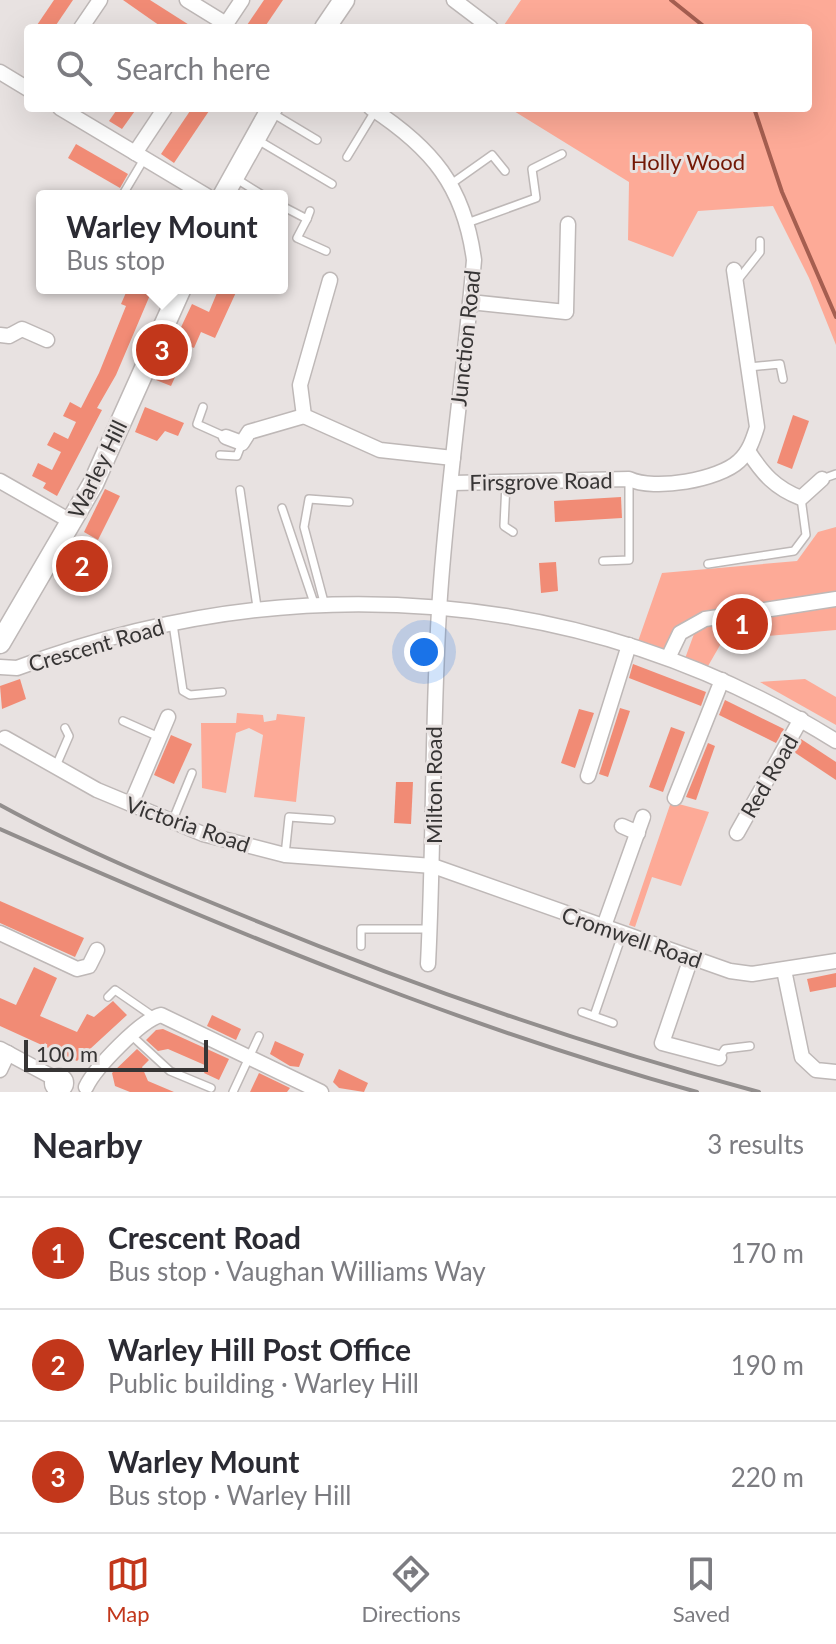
<!DOCTYPE html>
<meta charset="utf-8">
<style>
body{margin:0;font-family:Lato,sans-serif;background:#f7f7f7;color:#2b2b33}
.scale{position:absolute;left:24px;bottom:20px;width:184px;box-sizing:border-box;padding-left:8px;border:4px solid #373535;border-top:0;font-size:22px;line-height:28px;white-space:nowrap;color:#373535;-webkit-text-stroke:6px #e8e2e1;paint-order:stroke}
.you{position:absolute;left:424px;top:652px;width:28px;height:28px;margin:-20px;border:6px solid #fff;border-radius:50%;background:#1a73e8;box-shadow:0 0 0 12px #1a73e833}
.badge{display:grid;place-items:center;width:52px;height:52px;border-radius:50%;background:#c2371b;color:#fff;font-size:26px;font-weight:700}
.pin{position:absolute;translate:-50% -50%;border:4px solid #fff;box-shadow:0 2px 8px #0006}
.popup{position:absolute;left:36px;top:190px;width:252px;height:104px;box-sizing:border-box;display:grid;place-content:center;border-radius:8px;background:#fff;filter:drop-shadow(0 2px 6px #0005);font-size:26px;white-space:nowrap;color:#7c7c81}
.popup b{font-size:30px;color:#2b2b33}
.popup::after{content:'';position:absolute;left:50%;top:100%;margin-left:-16px;border:16px solid transparent;border-top-color:#fff}
.list{margin:0;padding:0;list-style:none}
h2{display:flex;justify-content:space-between;align-items:center;height:104px;margin:0;padding:0 32px;font-size:34px}
h2 small{font-size:26px;font-weight:400;color:#7c7c81}
.list li{display:grid;grid-template-columns:52px 1fr auto;gap:24px;align-items:center;box-sizing:border-box;height:112px;padding:0 32px;border-top:2px solid #e1e1e2}
.list b{display:block;font-size:30px;white-space:nowrap}
.list p{margin:0;font-size:26px;white-space:nowrap;color:#7c7c81}
.list em{font-size:26px;font-style:normal;color:#7c7c81}
.icon{flex:none;width:44px;height:44px;fill:none;stroke:currentColor;stroke-width:2;stroke-linecap:round;stroke-linejoin:round}
.map{position:relative;flex:none;width:836px;height:1092px;overflow:hidden}
.search{position:absolute;background:#fff;box-shadow:0 8px 32px #0002;left:24px;right:24px;top:24px;height:88px;display:flex;align-items:center;gap:20px;box-sizing:border-box;padding:0 28px;border-radius:8px;color:#7c7c81;font-size:30px}
.sheet{height:440px;background:#fff}
nav{display:flex;justify-content:space-around;align-items:center;box-sizing:border-box;height:112px;border-top:2px solid #e1e1e2;background:#fff;font-size:22px;color:#7c7c81}
nav a{display:grid;justify-items:center;gap:4px}
nav .on{color:#c2371b}
.map>svg:first-child{display:block}
.green{fill:#fdaa97}
.lines{fill:none;stroke-linecap:round;stroke-linejoin:round}
.stream{stroke:#a55e50;stroke-width:4}
.building{fill:#f18b75}
.service-casing{stroke:#beb8b7;stroke-width:10}
.minor-casing{stroke:#beb8b7;stroke-width:17}
.secondary-casing{stroke:#beb8b7;stroke-width:23}
.service{stroke:#fff;stroke-width:7}
.minor{stroke:#fff;stroke-width:14}
.secondary{stroke:#fff;stroke-width:20}
.rail{stroke:#928e8d;stroke-width:4}
.labels{text-anchor:middle;dominant-baseline:central;stroke-width:6;stroke-linejoin:round;paint-order:stroke}
.park-label{font-size:22px;fill:#731805;stroke:#e8e2e1}
.street-label{font-size:22px;fill:#373535;stroke:#e8e2e1}
</style>
<div class="map">
<svg width="836" height="1092" viewBox="0 0 836 1092">
<rect width="100%" height="100%" fill="#e8e2e1"/>
<g class="green">
<polygon points="521,0 836,0 836,345 809,278 773,206 698,211 673,257 628,240 629,182 509,108 808,108 808,28 502,28"/>
<polygon points="836,527 836,630 723,640 704,673 683,664 698,623 668,658 636,647 662,573 797,561 818,532"/>
<polygon points="805,679 836,697 836,725 760,682"/>
<polygon points="237,713 263,715 264,722 276,720 277,714 305,717 296,802 254,797 263,735 249,728 236,733 226,793 202,788 201,723 236,723"/>
<polygon points="671,802 709,812 681,886 652,877 635,927 629,925"/>
</g>
<g class="lines">
<g class="stream">
<polyline points="671,0 706,28"/>
<polyline points="754,108 782,192 836,317"/>
</g>
</g>
<g class="building">
<polygon points="54,0 73,0 54,28 35,28"/>
<polygon points="123,0 150,0 194,28 163,28"/>
<polygon points="264,0 283,0 264,28 245,28"/>
<polygon points="118,108 137,108 122,129 109,121"/>
<polygon points="192,108 211,108 174,163 161,154"/>
<polygon points="76,144 128,174 120,188 68,158"/>
<polygon points="128,288 153,288 116,375 97,408 102,410 57,496 43,488 46,483 32,476 38,463 52,470 61,452 47,445 54,432 68,439 76,422 63,416 70,402 81,408 99,373 126,306 121,304"/>
<polygon points="219,288 238,288 215,338 201,332 194,348 189,346 171,386 156,380 192,304 209,312"/>
<polygon points="145,407 184,423 178,436 165,431 157,441 135,432"/>
<polygon points="793,415 809,421 792,469 777,463"/>
<polygon points="105,489 120,496 98,540 84,532"/>
<polygon points="621,497 622,518 555,522 554,501"/>
<polygon points="556,562 558,591 541,593 539,563"/>
<polygon points="633,664 706,692 701,706 629,678"/>
<polygon points="20,679 26,699 2,709 0,686"/>
<polygon points="725,700 784,729 776,743 719,715"/>
<polygon points="620,708 630,711 608,777 599,774"/>
<polygon points="579,709 594,713 575,768 561,763"/>
<polygon points="671,727 685,732 663,792 649,787"/>
<polygon points="171,735 192,744 174,784 154,775"/>
<polygon points="801,739 836,762 836,780 794,752"/>
<polygon points="708,743 715,746 696,800 686,797"/>
<polygon points="396,782 413,782 411,824 394,823"/>
<polygon points="0,901 84,938 75,957 0,923"/>
<polygon points="34,967 57,978 40,1016 77,1032 87,1014 94,1017 113,1001 127,1015 77,1061 0,1026 0,998 16,1005"/>
<polygon points="836,973 836,987 810,992 807,979"/>
<polygon points="212,1015 241,1029 236,1040 207,1026"/>
<polygon points="163,1029 229,1059 219,1080 204,1073 207,1066 168,1049 158,1051 146,1040 156,1030"/>
<polygon points="275,1041 304,1054 299,1067 290,1066 270,1054"/>
<polygon points="137,1049 149,1060 142,1067 148,1081 174,1092 130,1092 115,1086 112,1073"/>
<polygon points="339,1069 368,1083 364,1092 339,1088 333,1082"/>
<polygon points="259,1073 290,1088 287,1092 250,1092"/>
</g>
<g class="lines">
<g class="service-casing">
<g id="service">
<polyline points="272,113 317,140"/>
<polyline points="256,139 332,184"/>
<polyline points="347,157 375,111"/>
<polyline points="235,178 264,196"/>
<polyline points="451,184 492,155 505,171"/>
<polyline points="122,196 144,159"/>
<polyline points="282,206 307,219 310,211"/>
<polyline points="307,219 297,238 326,251"/>
<polyline points="467,223 536,198 532,169 562,154"/>
<polyline points="737,281 760,252 760,241"/>
<polyline points="749,367 780,364 783,379"/>
<polyline points="203,407 197,424 226,437"/>
<polyline points="220,455 237,456 242,443"/>
<polyline points="822,479 836,474"/>
<polyline points="506,483 504,526 513,532"/>
<polyline points="240,490 257,607"/>
<polyline points="282,508 314,603"/>
<polyline points="603,561 629,560 629,479"/>
<polyline points="708,564 794,551 806,535 801,498"/>
<polyline points="324,602 304,527 309,499 349,502"/>
<polyline points="173,624 183,691 190,695 222,692"/>
<polyline points="123,721 159,737"/>
<polyline points="56,766 69,736 65,728"/>
<polyline points="172,822 192,773"/>
<polyline points="285,855 289,817 331,820"/>
<polyline points="361,946 361,929 430,929"/>
<polyline points="108,997 115,990 154,1017"/>
<polyline points="582,1012 613,1023"/>
<polyline points="594,1016 623,932"/>
<polyline points="132,1036 170,1071 211,1088"/>
<polyline points="719,1058 725,1049 750,1046"/>
<polyline points="233,1092 259,1036"/>
</g>
</g>
<g class="minor-casing">
<g id="minor">
<polyline points="187,0 226,24 223,28"/>
<polyline points="454,0 491,28"/>
<polyline points="226,24 242,0"/>
<polyline points="81,28 100,0"/>
<polyline points="0,72 28,89"/>
<polyline points="60,108 207,196"/>
<path d="M371 108C432 148 464 186 474 260 464 377 446 494 439 611 432 729 434 846 428 964"/>
<polyline points="135,153 165,108"/>
<polyline points="330,280 300,385 304,416 380,450 453,458"/>
<polyline points="470,302 566,312 568,224"/>
<polyline points="0,335 9,336 22,329 47,340"/>
<polyline points="226,437 242,443 249,432 304,416"/>
<path d="M748 451C763 474 775 488 801 498L822 479"/>
<polyline points="0,481 72,522"/>
<path d="M452 483 629 479C654 491 719 480 739 461 749 452 753 440 757 427L734 270"/>
<polyline points="668,658 680,633 705,619 836,599"/>
<path d="M0 667 17 668C292 565 585 585 836 741"/>
<polyline points="5,738 97,790 203,834 285,855 433,866 730,971 752,974 836,961"/>
<polyline points="588,776 629,645"/>
<polyline points="675,798 722,680"/>
<polyline points="131,804 168,717"/>
<polyline points="622,826 638,833"/>
<polyline points="737,833 801,719"/>
<polyline points="604,926 643,817"/>
<polyline points="0,933 77,969 89,966 97,950"/>
<polyline points="691,958 662,1043 719,1058"/>
<polyline points="784,970 802,1057 816,1070 836,1072"/>
<polyline points="0,1049 54,1078"/>
<polyline points="0,1070 8,1053"/>
<circle cx="59" cy="1083" r="7"/>
<path d="M86 1087C95 1068 141 1020 161 1015L321 1092"/>
</g>
</g>
<g class="secondary-casing">
<g id="secondary">
<polyline points="325,28 344,0"/>
<polyline points="223,196 272,108"/>
<polyline points="0,643 93,484 181,288"/>
</g>
</g>
<use href="#service" class="service"/>
<use href="#minor" class="minor"/>
<use href="#secondary" class="secondary"/>
<g class="rail">
<path d="M0 805C82 850 168 885 254 920 420 988 587 1046 759 1092"/>
<path d="M0 829C228 930 457 1025 697 1092"/>
</g>
</g>
<g class="labels">
<g class="park-label">
<text x="688" y="161">Holly Wood</text>
</g>
<g class="street-label">
<text transform="translate(465 338) rotate(-84)">Junction Road</text>
<text transform="translate(97 469) rotate(-64)">Warley Hill</text>
<text transform="translate(541 481) rotate(-1)">Firsgrove Road</text>
<text transform="translate(96 645) rotate(-16)">Crescent Road</text>
<text transform="translate(769 776) rotate(-60)">Red Road</text>
<text transform="translate(433 785) rotate(-90)">Milton Road</text>
<text transform="translate(188 824) rotate(19)">Victoria Road</text>
<text transform="translate(632 937) rotate(19)">Cromwell Road</text>
</g>
</g>
</svg>
<div class="scale">100 m</div>
<div class="you"></div>
<div class="pin badge" style="left:742px;top:624px">1</div>
<div class="pin badge" style="left:82px;top:566px">2</div>
<div class="pin badge" style="left:162px;top:350px">3</div>
<div class="popup"><b>Warley Mount</b>Bus stop</div>
<div class="search"><svg class="icon" aria-label="search" viewBox="0 0 24 24"><circle cx="10" cy="10" r="6"/><path d="M15 15l6 6"/></svg>Search here</div>
</div>
<section class="sheet">
<h2>Nearby<small>3 results</small></h2>
<ul class="list">
<li><span class="badge">1</span><div><b>Crescent Road</b><p>Bus stop · Vaughan Williams Way</p></div><em>170 m</em></li>
<li><span class="badge">2</span><div><b>Warley Hill Post Office</b><p>Public building · Warley Hill</p></div><em>190 m</em></li>
<li><span class="badge">3</span><div><b>Warley Mount</b><p>Bus stop · Warley Hill</p></div><em>220 m</em></li>
</ul>
</section>
<nav>
<a class="on"><svg class="icon" aria-label="map" viewBox="0 0 24 24"><path d="M3 6l6-2 6 2 6-2v14l-6 2-6-2-6 2zM9 4v14M15 6v14"/></svg>Map</a>
<a><svg class="icon" aria-label="directions" viewBox="0 0 24 24"><path d="M12 3l9 9-9 9-9-9zM9 14v-3h6M13 9l2 2-2 2"/></svg>Directions</a>
<a><svg class="icon" aria-label="saved" viewBox="0 0 24 24"><path d="M7 4h10v16l-5-4-5 4z"/></svg>Saved</a>
</nav>
